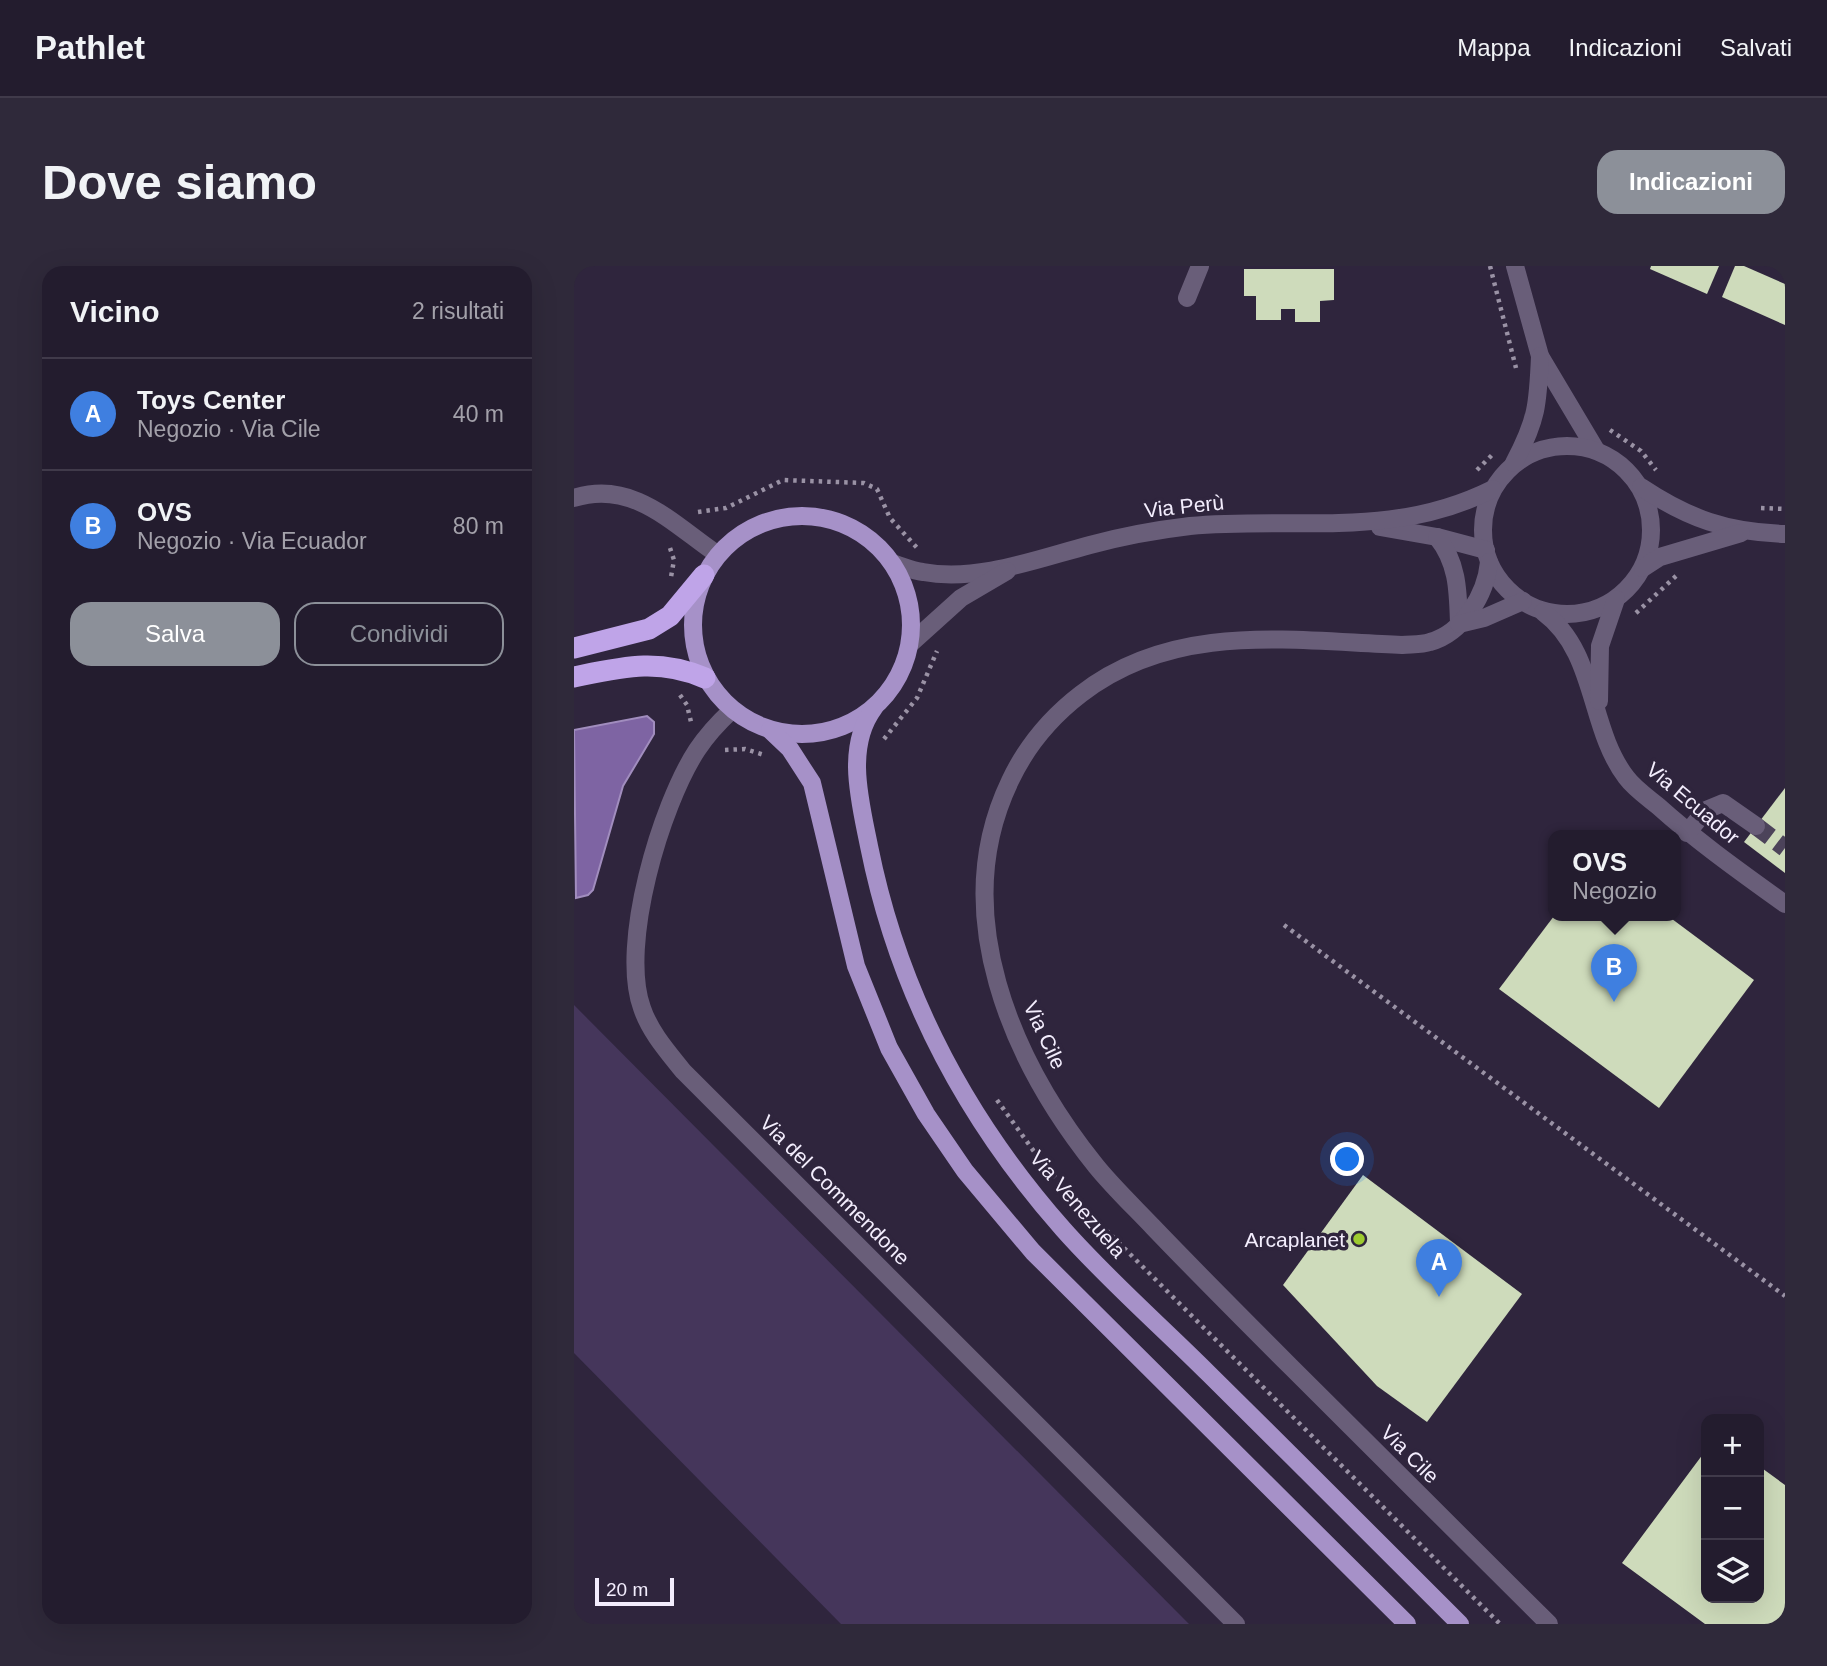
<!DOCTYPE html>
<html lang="it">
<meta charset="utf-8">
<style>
body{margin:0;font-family:Arial,sans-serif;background:#2f293a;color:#f1f3f6}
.controls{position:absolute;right:21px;bottom:21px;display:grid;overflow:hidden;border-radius:14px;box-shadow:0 7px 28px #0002}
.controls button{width:63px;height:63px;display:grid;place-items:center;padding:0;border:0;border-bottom:2px solid #403a4a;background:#231c2e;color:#f1f3f6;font:35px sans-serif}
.scale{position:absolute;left:21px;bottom:18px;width:79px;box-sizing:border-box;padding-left:7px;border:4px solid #f3edfd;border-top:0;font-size:19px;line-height:24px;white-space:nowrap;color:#f3edfd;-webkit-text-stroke:5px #2f253d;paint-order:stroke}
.you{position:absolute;left:774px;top:894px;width:24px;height:24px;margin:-18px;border:5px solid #fff;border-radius:50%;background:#1a73e8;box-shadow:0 0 0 10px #1a73e833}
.badge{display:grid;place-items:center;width:46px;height:46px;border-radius:50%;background:#8c9099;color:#fff;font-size:23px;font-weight:700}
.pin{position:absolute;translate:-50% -58px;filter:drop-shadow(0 2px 4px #0008)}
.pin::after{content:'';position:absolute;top:37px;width:24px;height:21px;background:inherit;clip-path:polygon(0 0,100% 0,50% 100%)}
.popup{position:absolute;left:974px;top:564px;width:133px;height:91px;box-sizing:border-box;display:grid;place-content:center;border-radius:14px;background:#231c2e;filter:drop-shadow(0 2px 5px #0005);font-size:23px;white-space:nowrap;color:#a3a1aa}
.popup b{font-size:26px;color:#f1f3f6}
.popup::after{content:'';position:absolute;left:50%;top:100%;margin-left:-14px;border:14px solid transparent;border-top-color:#231c2e}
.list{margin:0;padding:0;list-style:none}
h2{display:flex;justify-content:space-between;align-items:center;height:91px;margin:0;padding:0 28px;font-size:30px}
h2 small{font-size:23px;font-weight:400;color:#a3a1aa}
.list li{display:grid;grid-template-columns:46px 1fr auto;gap:21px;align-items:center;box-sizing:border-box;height:112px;padding:0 28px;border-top:2px solid #403a4a}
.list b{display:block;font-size:26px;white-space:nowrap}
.list p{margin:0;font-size:23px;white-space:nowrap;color:#a3a1aa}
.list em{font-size:23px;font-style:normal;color:#a3a1aa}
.actions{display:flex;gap:14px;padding:21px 28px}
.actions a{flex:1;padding:16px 0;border:2px solid #8c9099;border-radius:21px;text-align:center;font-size:24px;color:#8c9099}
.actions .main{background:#8c9099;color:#fff}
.icon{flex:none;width:38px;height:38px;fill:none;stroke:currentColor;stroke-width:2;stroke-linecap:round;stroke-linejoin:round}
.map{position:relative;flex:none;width:1211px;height:1358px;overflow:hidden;border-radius:21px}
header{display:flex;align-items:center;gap:42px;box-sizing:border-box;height:98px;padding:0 35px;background:#231c2e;border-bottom:2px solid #403a4a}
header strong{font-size:33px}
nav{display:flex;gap:38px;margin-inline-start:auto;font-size:24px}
.intro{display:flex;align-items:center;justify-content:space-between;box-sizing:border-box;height:168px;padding:0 42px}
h1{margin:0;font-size:49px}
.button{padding:18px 32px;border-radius:21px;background:#8c9099;color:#fff;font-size:24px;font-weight:700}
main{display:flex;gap:42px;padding:0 42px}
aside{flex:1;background:#231c2e;border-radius:21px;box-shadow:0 7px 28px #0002}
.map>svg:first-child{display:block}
.green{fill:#45365b}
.water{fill:#7e64a3;stroke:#a18dbe;stroke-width:2}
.building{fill:#cedbbb}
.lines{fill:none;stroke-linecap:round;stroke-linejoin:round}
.minor-tunnel{stroke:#4c435a;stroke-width:18;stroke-dasharray:18 9;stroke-linecap:butt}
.path{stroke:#9a92a5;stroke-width:4.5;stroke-dasharray:3.5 5;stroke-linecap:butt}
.minor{stroke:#695e79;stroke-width:18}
.major{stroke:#a691c8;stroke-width:18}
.highway{stroke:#bfa4e8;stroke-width:21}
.poi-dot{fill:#9dca30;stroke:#2f253d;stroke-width:2.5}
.labels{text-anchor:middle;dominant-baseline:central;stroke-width:7;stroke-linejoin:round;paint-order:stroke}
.street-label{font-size:21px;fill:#f3edfd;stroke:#2f253d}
.poi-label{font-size:21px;fill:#f3edfd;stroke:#2f253d;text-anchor:end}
</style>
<header>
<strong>Pathlet</strong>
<nav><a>Mappa</a><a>Indicazioni</a><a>Salvati</a></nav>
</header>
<div class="intro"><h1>Dove siamo</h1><a class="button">Indicazioni</a></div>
<main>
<aside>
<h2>Vicino<small>2 risultati</small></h2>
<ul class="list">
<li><span class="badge" style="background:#3f7fe0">A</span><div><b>Toys Center</b><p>Negozio · Via Cile</p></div><em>40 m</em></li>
<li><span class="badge" style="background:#3f7fe0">B</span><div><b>OVS</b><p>Negozio · Via Ecuador</p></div><em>80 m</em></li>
</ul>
<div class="actions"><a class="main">Salva</a><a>Condividi</a></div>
</aside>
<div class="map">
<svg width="1211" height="1358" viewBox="0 0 1211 1358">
<rect width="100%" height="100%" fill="#2f253d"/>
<polygon class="green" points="0,739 615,1358 267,1358 0,1087"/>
<polygon class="water" points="73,450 80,456 80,468 49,520 19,624 14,629 2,632 0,464"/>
<g class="building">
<polygon points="1077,0 1145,0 1133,28 1076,3"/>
<polygon points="1161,0 1170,0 1211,18 1211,59 1148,31"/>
<polygon points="670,3 760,3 760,34 746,35 746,56 721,56 721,43 707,43 707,54 682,54 682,30 670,30"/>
<polygon points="1211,522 1211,607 1170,576"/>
<polygon points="980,650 1094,650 1180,714 1085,842 925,723"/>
<polygon points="789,909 948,1028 853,1156 803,1120 709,1019"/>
<polygon points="1132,1184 1132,1332 1185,1332 1185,1200 1211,1219 1211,1358 1131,1358 1048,1297"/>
</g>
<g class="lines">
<polyline class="minor-tunnel" points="1182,560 1211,582"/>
<g class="path">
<polyline points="916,0 942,102"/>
<polyline points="1036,164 1067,185 1082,204"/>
<polyline points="903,204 919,188"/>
<polyline points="1187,242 1211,243"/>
<polyline points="124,246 152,242 209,214 290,217 303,223 316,252 344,283"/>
<polyline points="96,282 100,294 97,311"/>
<polyline points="1062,347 1102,310"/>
<polyline points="106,429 113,439 117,456"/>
<polyline points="310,473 343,432 363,385"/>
<polyline points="151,484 171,483 190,489"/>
<polyline points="710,659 1211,1030"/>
<polyline points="423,834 469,898 511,943 926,1358"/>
</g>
<g class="minor">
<polyline points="941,0 966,90 1022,184"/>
<polyline points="613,32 626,0"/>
<circle cx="993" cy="264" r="84"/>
<path d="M940 197C963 154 964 138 966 90"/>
<path d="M1067 221C1115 253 1153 266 1211 268"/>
<path d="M0 232C59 213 100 259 143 288"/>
<polyline points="806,261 863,271 912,284"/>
<path d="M863 271C884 297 884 325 885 358"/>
<path d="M915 296C912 328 889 367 856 376 847 379 837 378 828 379 718 375 601 355 507 428 477 451 452 481 436 515 373 646 437 794 522 900 539 921 560 941 579 961 624 1008 671 1055 717 1101 803 1187 889 1272 975 1358"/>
<path d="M318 297C328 300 339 305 349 306 404 316 463 293 516 279 549 270 582 264 616 260 723 250 817 274 919 223"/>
<polyline points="1069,302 1086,291 1167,267"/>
<path d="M969 346C1023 386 1014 461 1052 511 1060 522 1073 531 1084 540 1124 576 1168 607 1211 638"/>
<polyline points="885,358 910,352 949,335"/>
<polyline points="336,378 387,332 433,305"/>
<polyline points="1025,435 1026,380 1042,333"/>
<path d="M158 444C145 456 133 469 123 484 87 539 45 679 68 742 76 766 94 786 109 805L662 1358"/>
<polyline points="1113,567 1132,544 1149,537 1182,560"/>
</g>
<g class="major">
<circle cx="228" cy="359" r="109"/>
<path d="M300 442C271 481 286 535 295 580 324 725 391 852 489 963 534 1014 587 1060 635 1108 719 1191 803 1275 886 1358"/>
<polyline points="196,464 216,483 238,517 282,700 315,782 352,848 391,905 459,986 833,1358"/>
</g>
<g class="highway">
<polyline points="0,382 75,363 96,350 130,309"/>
<path d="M0 411C49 401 84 392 131 412"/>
</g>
</g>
<circle class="poi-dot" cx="785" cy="973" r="7"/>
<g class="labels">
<g class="street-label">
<text transform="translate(610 240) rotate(-6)">Via Perù</text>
<text transform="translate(1119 537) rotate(40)">Via Ecuador</text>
<text transform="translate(471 769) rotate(65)">Via Cile</text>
<text transform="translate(261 924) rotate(45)">Via del Commendone</text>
<text transform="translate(504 938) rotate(49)">Via Venezuela</text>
<text transform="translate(836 1188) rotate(45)">Via Cile</text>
</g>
<g class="poi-label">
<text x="771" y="973">Arcaplanet</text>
</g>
</g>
</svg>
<div class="controls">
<button>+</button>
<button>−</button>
<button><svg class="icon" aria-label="layers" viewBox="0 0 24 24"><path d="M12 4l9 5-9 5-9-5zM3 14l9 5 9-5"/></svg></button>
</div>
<div class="scale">20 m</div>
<div class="you"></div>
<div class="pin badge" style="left:865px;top:1031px;background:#3f7fe0">A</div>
<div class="pin badge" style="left:1040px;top:736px;background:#3f7fe0">B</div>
<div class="popup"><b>OVS</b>Negozio</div>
</div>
</main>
